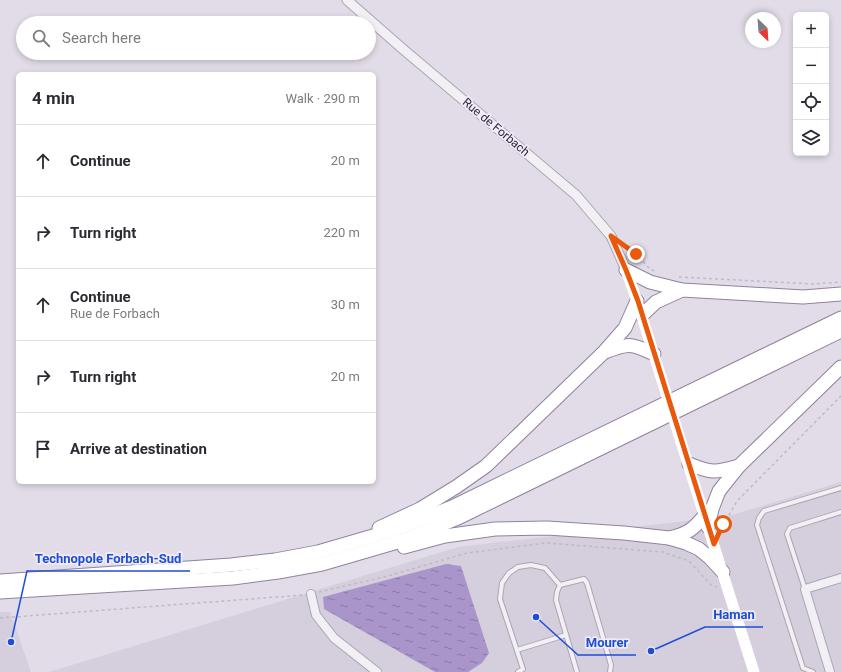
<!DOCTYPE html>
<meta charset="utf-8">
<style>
body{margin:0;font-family:Roboto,sans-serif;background:#f7f7f7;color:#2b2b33}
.controls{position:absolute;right:12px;top:12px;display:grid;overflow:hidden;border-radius:6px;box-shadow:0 2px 6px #0003}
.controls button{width:36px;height:36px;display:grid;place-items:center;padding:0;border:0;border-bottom:1px solid #e1e1e2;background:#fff;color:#2b2b33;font:20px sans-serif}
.compass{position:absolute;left:745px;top:12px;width:36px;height:36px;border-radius:50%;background:#fff;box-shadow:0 2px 6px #0003;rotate:155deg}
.stop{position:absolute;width:12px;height:12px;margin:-9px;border:3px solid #ea580c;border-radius:50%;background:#fff}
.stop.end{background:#ea580c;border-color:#fff;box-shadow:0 1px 4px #0008}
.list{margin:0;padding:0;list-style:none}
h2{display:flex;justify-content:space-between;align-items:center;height:52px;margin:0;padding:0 16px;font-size:17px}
h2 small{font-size:13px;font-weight:400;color:#7c7c81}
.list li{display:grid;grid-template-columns:26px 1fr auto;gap:12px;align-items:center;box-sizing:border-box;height:72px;padding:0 16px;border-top:1px solid #e1e1e2}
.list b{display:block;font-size:15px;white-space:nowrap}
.list p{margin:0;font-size:13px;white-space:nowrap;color:#7c7c81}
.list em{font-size:13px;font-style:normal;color:#7c7c81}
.icon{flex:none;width:22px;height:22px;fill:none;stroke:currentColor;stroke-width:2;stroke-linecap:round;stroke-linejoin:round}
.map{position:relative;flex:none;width:841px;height:672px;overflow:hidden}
.search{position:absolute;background:#fff;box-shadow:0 2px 6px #0003;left:16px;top:16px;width:360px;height:44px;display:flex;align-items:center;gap:10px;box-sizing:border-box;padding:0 14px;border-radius:22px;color:#7c7c81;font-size:15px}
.panel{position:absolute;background:#fff;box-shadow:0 2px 6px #0003;left:16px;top:72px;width:360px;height:412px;border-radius:6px}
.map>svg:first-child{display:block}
.built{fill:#d5cedc}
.water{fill:url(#water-ripples)}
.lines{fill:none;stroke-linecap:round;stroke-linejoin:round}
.service-casing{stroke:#aca5b4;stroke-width:6}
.minor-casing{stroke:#aca5b4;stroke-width:10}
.tertiary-casing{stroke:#aca5b4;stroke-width:11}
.trunk-casing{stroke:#90839e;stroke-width:15}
.path{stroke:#c0bac5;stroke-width:1.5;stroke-dasharray:3 3;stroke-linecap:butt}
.service{stroke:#f2eff5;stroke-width:4}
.minor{stroke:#f2eff5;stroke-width:8}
.tertiary{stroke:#f2eff5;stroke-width:9}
.secondary{stroke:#fff;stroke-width:11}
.trunk{stroke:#fff;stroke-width:13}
.secondary-bridge{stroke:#fff;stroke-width:11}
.route{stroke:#ea580c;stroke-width:5}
.labels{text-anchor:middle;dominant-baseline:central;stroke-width:3.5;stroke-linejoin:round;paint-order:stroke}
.street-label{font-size:12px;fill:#32253e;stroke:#f0ebf5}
.leader{fill:none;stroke:#1d4ed8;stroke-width:1.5}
.callout-dot{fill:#1d4ed8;stroke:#f0ebf5;stroke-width:1.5}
.callout-label{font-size:13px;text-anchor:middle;font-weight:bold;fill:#1d4ed8;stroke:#f0ebf5;stroke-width:3.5;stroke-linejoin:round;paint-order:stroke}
</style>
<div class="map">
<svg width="841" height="672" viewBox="0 0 841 672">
<defs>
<pattern id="water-ripples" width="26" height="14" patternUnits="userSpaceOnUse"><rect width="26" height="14" fill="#a995c9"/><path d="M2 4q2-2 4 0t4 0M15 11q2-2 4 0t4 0" fill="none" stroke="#8a79a5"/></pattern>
</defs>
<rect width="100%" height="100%" fill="#e1dce7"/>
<g class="built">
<polygon points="841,482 841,672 49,672 458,547 729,516"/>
<polygon points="0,612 10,612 31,672 0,672"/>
</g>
<polygon class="water" points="446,564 461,566 489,653 482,663 468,672 435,672 324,609 323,597"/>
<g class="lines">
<g class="service-casing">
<g id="service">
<polyline points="805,589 787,534 790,528 841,512"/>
<polyline points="517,650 566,635"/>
<polyline points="518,672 523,669 500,599 502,583 509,573 518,567 531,565 545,568 560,585"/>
<polyline points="577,672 556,600 557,592 560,585 584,579 587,583 611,665 610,672"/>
<polyline points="813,672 803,668 757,525 759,518 764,511 841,488"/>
</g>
</g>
<g class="minor-casing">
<g id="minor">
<polyline points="311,594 316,615 334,638 377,672"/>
<polyline points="830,672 805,589 841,578"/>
</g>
</g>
<g class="tertiary-casing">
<polyline id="tertiary" points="347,0 404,50 576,195 611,236 626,270"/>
</g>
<g class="trunk-casing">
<g id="trunk">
<polyline points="626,270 650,282 682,290 803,297 841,294"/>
<polyline points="642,315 656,302 682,290"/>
<path d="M605 352C628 343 631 343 654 354"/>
<path d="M689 464C711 473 715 473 739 466L841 367"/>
<polyline points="708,527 712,509 719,491 739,466"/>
<polyline points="379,528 420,509 456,487 486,466 603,353 625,328 637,301"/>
<path d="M669 538C687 534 693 530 705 515"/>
<polyline points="404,547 445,536 495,529 547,528 624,533 669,538 686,543 699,549 710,558 723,572"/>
<polyline points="0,581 231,565 275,560 318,552 397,529 452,507 841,318"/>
<polyline points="0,592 233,578 278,572 322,564 401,541 458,518 841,331"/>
</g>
</g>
<g class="path">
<polyline points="625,246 636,254 651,270 656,271"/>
<polyline points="679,277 814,284 841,282"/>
<polyline points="720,531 737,501 841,396"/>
<polyline points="319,592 388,576 467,553 546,543 663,552 689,561 711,585 717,587"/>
<polyline points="0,618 303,595"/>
</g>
<use href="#service" class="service"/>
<use href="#minor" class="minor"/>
<use href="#tertiary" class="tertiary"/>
<g class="secondary">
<polyline points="626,270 637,301 661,377"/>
<polyline points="681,442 754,672"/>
</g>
<use href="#trunk" class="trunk"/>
<polyline class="secondary-bridge" points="661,377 681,442"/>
</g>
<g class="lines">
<polyline class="route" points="636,254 611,236 626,270 638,301 714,544 723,524"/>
</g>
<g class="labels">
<g class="street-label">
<text transform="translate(496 127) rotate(40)">Rue de Forbach</text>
</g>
</g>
<path class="leader" d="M11 642L27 571H190M651 651L705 627H763M536 617L578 655H636"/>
<g class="callout-dot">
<circle cx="11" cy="642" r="4"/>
<circle cx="651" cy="651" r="4"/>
<circle cx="536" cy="617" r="4"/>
</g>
<g class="callout-label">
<text x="108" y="563">Technopole Forbach-Sud</text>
<text x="734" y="619">Haman</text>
<text x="607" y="647">Mourer</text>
</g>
</svg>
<div class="controls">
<button>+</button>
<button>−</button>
<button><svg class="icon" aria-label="locate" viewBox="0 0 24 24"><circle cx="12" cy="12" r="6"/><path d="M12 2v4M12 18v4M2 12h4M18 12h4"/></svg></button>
<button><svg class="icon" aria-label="layers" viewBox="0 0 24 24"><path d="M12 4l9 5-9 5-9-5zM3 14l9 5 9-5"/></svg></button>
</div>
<svg class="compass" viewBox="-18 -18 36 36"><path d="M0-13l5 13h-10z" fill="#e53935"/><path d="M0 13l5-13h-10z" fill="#7c7c81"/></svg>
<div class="stop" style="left:723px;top:524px"></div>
<div class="stop end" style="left:636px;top:254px"></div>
<div class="search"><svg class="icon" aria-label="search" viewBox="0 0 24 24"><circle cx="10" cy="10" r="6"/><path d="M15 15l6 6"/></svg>Search here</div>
<section class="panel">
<h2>4 min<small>Walk · 290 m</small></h2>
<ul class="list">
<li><svg class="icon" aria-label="ahead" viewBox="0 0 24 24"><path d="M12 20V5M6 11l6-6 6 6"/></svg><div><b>Continue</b></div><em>20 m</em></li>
<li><svg class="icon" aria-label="right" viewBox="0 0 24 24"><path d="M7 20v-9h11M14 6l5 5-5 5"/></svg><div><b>Turn right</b></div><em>220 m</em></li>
<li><svg class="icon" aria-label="ahead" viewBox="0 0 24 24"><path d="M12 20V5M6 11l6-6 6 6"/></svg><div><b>Continue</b><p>Rue de Forbach</p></div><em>30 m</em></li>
<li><svg class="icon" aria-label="right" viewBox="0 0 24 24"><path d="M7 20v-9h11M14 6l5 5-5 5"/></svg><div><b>Turn right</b></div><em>20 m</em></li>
<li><svg class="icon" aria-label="arrive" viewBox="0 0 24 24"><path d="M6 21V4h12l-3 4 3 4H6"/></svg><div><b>Arrive at destination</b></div></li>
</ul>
</section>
</div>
